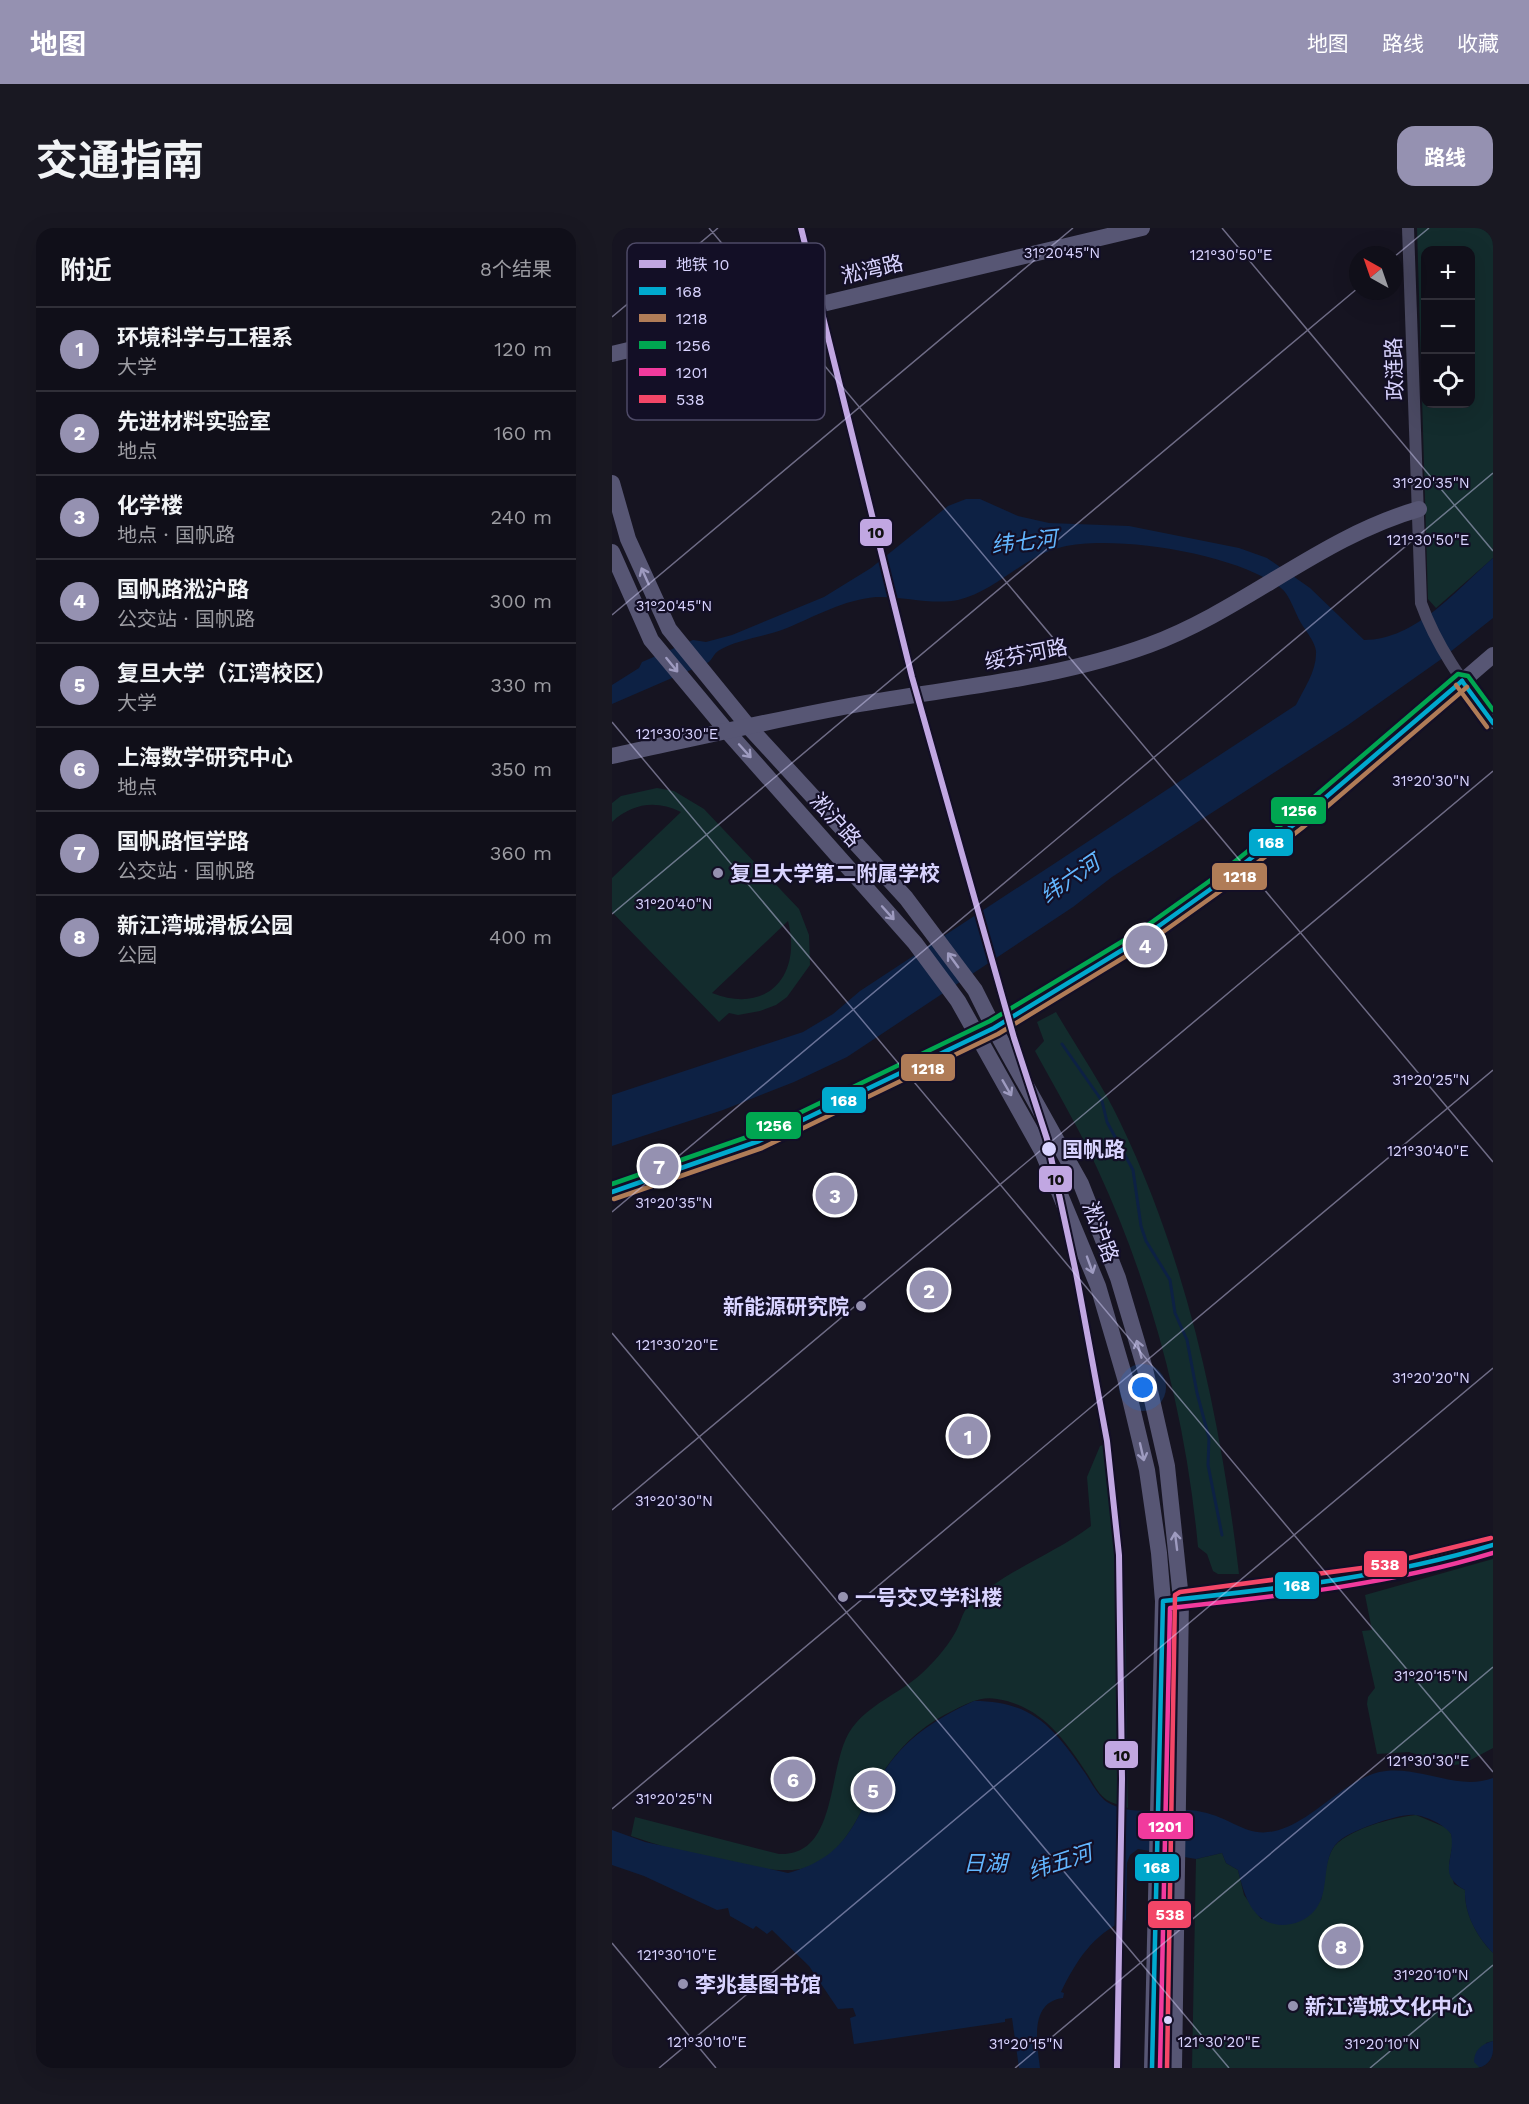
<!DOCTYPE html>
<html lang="zh">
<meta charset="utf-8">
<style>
body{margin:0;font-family:"Work Sans","Noto Sans SC",sans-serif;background:#191822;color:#f1f3f6}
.controls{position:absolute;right:18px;top:18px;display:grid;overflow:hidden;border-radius:12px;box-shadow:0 6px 24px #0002}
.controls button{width:54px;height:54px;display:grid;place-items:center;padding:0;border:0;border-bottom:2px solid #302f38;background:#100f19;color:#f1f3f6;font:30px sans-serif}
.compass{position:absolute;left:737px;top:18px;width:54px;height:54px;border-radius:50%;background:#100f19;box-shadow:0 6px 24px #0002;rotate:320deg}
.you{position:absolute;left:531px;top:1160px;width:21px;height:21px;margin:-15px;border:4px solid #fff;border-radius:50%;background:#1a73e8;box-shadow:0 0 0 9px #1a73e833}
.badge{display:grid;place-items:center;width:39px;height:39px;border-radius:50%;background:#9591b1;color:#fff;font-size:20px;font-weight:700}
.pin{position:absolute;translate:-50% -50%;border:3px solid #fff;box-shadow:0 2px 6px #0006}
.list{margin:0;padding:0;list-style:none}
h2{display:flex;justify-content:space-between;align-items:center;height:78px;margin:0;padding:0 24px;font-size:26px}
h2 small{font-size:20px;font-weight:400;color:#9c9ca2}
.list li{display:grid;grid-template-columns:39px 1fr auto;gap:18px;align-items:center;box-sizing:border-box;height:84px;padding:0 24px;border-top:2px solid #302f38}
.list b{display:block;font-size:22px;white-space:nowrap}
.list p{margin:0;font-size:20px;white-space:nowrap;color:#9c9ca2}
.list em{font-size:20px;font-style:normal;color:#9c9ca2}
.icon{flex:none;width:33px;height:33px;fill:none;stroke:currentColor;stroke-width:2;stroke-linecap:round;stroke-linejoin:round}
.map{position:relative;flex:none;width:881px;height:1840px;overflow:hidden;border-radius:18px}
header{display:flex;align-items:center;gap:36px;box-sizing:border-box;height:84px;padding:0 30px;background:#9591b1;color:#fff}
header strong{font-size:28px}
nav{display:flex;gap:33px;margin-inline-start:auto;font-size:21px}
.intro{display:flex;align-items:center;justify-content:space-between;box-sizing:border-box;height:144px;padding:0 36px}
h1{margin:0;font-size:42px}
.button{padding:15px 27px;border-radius:18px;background:#9591b1;color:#fff;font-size:21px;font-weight:700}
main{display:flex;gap:36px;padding:0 36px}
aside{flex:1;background:#100f19;border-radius:18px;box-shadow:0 6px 24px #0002}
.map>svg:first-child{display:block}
.green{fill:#132c2d;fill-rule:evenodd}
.water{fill:#0d2144}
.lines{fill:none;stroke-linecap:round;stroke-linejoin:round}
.stream{stroke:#0d2144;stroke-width:3}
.street{stroke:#4a4962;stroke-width:12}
.secondary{stroke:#575674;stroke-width:16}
.bus-1-casing{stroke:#130f26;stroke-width:9}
.bus-2-casing{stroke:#130f26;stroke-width:9}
.bus-3-casing{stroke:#130f26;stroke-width:9}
.bus-4-casing{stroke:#130f26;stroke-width:9}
.bus-5-casing{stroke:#130f26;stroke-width:9}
.bus-1{stroke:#00a9ce;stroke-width:4.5}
.bus-2{stroke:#b07c57;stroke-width:4.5}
.bus-3{stroke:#00a651;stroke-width:4.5}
.bus-4{stroke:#f13a9d;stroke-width:4.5}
.bus-5{stroke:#f34667;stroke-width:4.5}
.metro-1-casing{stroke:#130f26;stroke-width:10}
.metro-1{stroke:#c1a7e2;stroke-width:6}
.oneway{stroke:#9e9bc0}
.ticks{fill:none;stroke:#d9d4ff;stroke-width:1.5;stroke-opacity:0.45}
.poi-dot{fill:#9591b1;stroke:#130f26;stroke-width:2}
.stop-dot{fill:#d9d4ff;stroke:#130f26;stroke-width:2}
.labels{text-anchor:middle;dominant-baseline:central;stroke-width:4.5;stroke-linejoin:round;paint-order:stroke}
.street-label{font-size:21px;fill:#d9d4ff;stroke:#130f26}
.poi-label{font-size:21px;font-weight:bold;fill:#d9d4ff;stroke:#130f26;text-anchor:start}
.stop-label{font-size:21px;font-weight:bold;fill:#d9d4ff;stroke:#130f26;text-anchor:start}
.water-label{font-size:22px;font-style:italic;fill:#62b6ff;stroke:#130f26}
.key{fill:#130f26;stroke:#4e4a67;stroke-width:1.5}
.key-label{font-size:16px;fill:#d9d4ff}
.ticks-label{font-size:15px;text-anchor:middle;fill:#d9d4ff;stroke:#130f26;stroke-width:4.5;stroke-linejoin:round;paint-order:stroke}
.line-badge{stroke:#130f26;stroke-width:2}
.badge-label{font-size:16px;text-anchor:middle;font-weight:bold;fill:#fff}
.pale-badge-label{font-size:16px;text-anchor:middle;font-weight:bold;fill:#111}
</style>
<header>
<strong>地图</strong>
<nav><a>地图</a><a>路线</a><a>收藏</a></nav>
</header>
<div class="intro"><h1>交通指南</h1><a class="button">路线</a></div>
<main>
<aside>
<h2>附近<small>8个结果</small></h2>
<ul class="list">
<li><span class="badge">1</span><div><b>环境科学与工程系</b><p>大学</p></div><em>120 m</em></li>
<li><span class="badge">2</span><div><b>先进材料实验室</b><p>地点</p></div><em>160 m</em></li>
<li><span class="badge">3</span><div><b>化学楼</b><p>地点 · 国帆路</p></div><em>240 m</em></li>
<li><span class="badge">4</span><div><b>国帆路淞沪路</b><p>公交站 · 国帆路</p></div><em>300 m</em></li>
<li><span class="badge">5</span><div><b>复旦大学（江湾校区）</b><p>大学</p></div><em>330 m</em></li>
<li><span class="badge">6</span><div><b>上海数学研究中心</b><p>地点</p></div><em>350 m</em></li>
<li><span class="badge">7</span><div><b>国帆路恒学路</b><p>公交站 · 国帆路</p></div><em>360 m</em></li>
<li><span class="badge">8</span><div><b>新江湾城滑板公园</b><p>公园</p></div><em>400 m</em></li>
</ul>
</aside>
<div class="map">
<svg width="881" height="1840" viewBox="0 0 881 1840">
<rect width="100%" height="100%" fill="#161421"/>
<g class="green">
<path d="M805 0H881V330L824 380 816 371ZM814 22H858V176H814Z"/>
<path d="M45 560 62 563 92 581 187 681 197 707 198 737 175 769 164 777 148 783 126 787 117 785 107 794 0 684V650L69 584C44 572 21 575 0 594V575L9 568ZM176 693C190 747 156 787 100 765Z"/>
<path d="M444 784C465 820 490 856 508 894 576 1035 609 1192 627 1346H606L601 1343 595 1326 586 1319C574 1189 540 1058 485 940 467 900 444 862 423 823L432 813 425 794Z"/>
<path d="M496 1215C520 1335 512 1458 516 1580 510 1577 501 1576 495 1572 487 1567 481 1555 476 1547 453 1512 430 1478 385 1471 369 1468 356 1475 342 1482 315 1495 294 1512 276 1537 251 1570 240 1623 197 1639 161 1652 56 1621 19 1608L23 1589 167 1626C228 1629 214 1535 240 1500 258 1476 286 1466 308 1447 322 1434 333 1422 343 1405 348 1397 350 1384 357 1377 391 1343 441 1327 479 1298L475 1249 488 1218Z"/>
<polygon points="881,1331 881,1520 851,1536 841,1537 797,1524 765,1526 755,1476 756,1469 763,1460 750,1403 760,1402 753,1367"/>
<path d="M804 1587 835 1600 839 1606 841 1614 837 1636 842 1656 853 1662C852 1685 865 1709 881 1725V1813L874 1815 867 1839 870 1840H580L584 1631 610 1625 614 1635 626 1642 632 1667 649 1691 709 1672C713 1656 712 1636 720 1622 731 1602 783 1589 804 1587Z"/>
</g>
<g class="water">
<path d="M354 271H368L406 288 437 295 517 298 627 320 655 330 698 360 752 412C804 412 845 361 881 330V390L828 432 736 497 500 649 461 679 235 829 182 854 111 882 0 918V867L191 804 221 786 248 763 684 477C692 460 705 443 704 423 703 414 694 403 689 395 683 385 678 367 669 360 626 326 503 306 450 319 411 328 385 363 346 372 319 377 291 368 264 369 231 372 204 388 175 400 153 409 125 411 106 423 102 426 100 431 97 434L0 476V457L27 440 30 434 81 412 94 414 120 407 212 369 259 340 336 278Z"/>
<path d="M362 1473C421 1473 442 1500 473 1545 479 1554 486 1568 495 1574 523 1591 560 1577 590 1584 625 1591 637 1615 675 1599 707 1586 740 1546 774 1543 811 1539 846 1563 881 1550V1725C865 1709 852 1686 853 1662 824 1646 844 1631 839 1606 833 1597 814 1588 803 1587 788 1585 737 1603 726 1614 708 1631 719 1663 703 1682 695 1692 682 1697 670 1697 640 1696 632 1667 626 1642L614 1635 610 1625 584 1631 526 1621 518 1627 515 1635 514 1692C481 1706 464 1733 449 1764L452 1765 451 1770C417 1774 425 1816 428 1840H407L400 1790 393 1791V1794L242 1816 238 1790 244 1788 241 1780 226 1781 197 1738 160 1702 155 1706 144 1698 141 1701 118 1688 116 1680 105 1682 32 1648 0 1637V1602L33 1614 176 1645C242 1627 241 1588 275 1539 297 1507 328 1489 362 1473Z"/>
<path d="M881 1813V1840L867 1839 862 1834C862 1822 870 1816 881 1813Z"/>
</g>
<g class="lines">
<polyline class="stream" points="450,816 490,873 495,894 521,942 529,998 534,1013 558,1052 563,1085 575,1112 585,1165 597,1210 596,1237 610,1307"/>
<g class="street">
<path d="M796 0 809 375C825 420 853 457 881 495"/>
<path d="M551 1373C661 1361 776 1353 881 1317"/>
</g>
<g class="secondary">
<polyline points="0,126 530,0"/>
<polyline points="0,255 16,311 57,401 136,498 294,670 363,762 382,800 469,956 506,1050 533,1141 555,1238 569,1371 562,1840"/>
<polyline points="0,324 39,412 114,502 303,715 346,773 430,923 486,1058 513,1150 535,1242 547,1325 551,1373 540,1840"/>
<path d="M0 528C83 510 165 491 248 476 345 459 444 451 537 417 632 382 709 309 807 281"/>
<path d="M0 964C49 947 101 933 148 913 310 844 465 758 608 655 704 586 791 504 881 427"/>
</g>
<g class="bus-1-casing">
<g id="bus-1">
<polyline points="850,453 881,495"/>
<polyline points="0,964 147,913 382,800 530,710 610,653 685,594 850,453"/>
<path d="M540 1840 551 1373C663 1361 773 1350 881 1317"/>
</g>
</g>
<g class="bus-2-casing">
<g id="bus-2">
<polyline points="844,457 875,499"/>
<polyline points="2,971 150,920 386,806 534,716 614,659 690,600 855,459"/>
</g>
</g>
<g class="bus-3-casing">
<polyline id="bus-3" points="0,956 144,906 378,793 526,704 606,647 680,588 846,446 856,448 881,482"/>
</g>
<g class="bus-4-casing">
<path id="bus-4" d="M548 1840 558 1380C668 1368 776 1357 881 1325"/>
</g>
<g class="bus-5-casing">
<polyline id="bus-5" points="555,1840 563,1367 568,1364 765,1338 879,1310"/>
</g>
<use href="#bus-1" class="bus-1"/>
<use href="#bus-2" class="bus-2"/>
<use href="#bus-3" class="bus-3"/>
<use href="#bus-4" class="bus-4"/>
<use href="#bus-5" class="bus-5"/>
<g class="metro-1-casing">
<polyline id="metro-1" points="189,0 300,449 402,810 435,911 464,1045 495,1213 507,1327 510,1551 505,1840"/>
</g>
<use href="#metro-1" class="metro-1"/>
</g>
<defs><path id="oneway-shaft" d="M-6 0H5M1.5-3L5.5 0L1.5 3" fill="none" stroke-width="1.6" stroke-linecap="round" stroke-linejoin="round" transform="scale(1.5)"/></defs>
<g class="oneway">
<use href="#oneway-shaft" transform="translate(33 348) rotate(-114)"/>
<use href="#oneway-shaft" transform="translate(60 437) rotate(51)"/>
<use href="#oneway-shaft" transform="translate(133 523) rotate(48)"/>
<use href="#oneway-shaft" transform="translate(276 685) rotate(48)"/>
<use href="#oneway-shaft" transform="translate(341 732) rotate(-126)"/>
<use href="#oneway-shaft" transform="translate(395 860) rotate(60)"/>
<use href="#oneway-shaft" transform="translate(478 1037) rotate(70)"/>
<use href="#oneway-shaft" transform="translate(527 1121) rotate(-106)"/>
<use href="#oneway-shaft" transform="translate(530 1224) rotate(77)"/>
<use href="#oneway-shaft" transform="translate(564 1313) rotate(-97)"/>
</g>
<path class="ticks" d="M97 0 881 934M610 0 881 323M782 29 817 0M0 89 106 0M0 387 461 0M0 494 881 1544M0 686 746 60M0 984 881 245M0 1105 617 1840M0 1282 881 543M0 1581 881 842M0 1715 104 1840M47 1840 881 1140M403 1840 881 1439M758 1840 881 1737"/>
<g class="poi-dot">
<circle cx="106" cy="645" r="6"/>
<circle cx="249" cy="1078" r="6"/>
<circle cx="231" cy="1369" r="6"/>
<circle cx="71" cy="1756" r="6"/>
<circle cx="681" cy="1778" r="6"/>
</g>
<g class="stop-dot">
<circle cx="437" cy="921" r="8"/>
<circle cx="556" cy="1792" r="5"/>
</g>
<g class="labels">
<g class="street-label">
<text transform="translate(260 41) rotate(-13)">淞湾路</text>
<text transform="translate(782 141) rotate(-92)">政涟路</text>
<text transform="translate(414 426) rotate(-11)">绥芬河路</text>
<text transform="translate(224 592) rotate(48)">淞沪路</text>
<text transform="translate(489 1004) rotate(69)">淞沪路</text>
</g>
<g class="poi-label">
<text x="118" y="645">复旦大学第二附属学校</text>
<text x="237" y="1078" text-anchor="end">新能源研究院</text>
<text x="243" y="1369">一号交叉学科楼</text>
<text x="83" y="1756">李兆基图书馆</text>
<text x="693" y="1778">新江湾城文化中心</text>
</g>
<g class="stop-label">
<text x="450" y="921">国帆路</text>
</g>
<g class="water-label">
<text transform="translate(412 314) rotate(-6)">纬七河</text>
<text transform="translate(458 651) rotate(-34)">纬六河</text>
<text transform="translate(448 1634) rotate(-18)">纬五河</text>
<text x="373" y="1635">日湖</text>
</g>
</g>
<rect x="15" y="15" width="198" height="177" rx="9" class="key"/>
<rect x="27" y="32" width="27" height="8" fill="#c1a7e2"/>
<rect x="27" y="59" width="27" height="8" fill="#00a9ce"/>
<rect x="27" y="86" width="27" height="8" fill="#b07c57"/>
<rect x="27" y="113" width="27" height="8" fill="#00a651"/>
<rect x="27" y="140" width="27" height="8" fill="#f13a9d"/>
<rect x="27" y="167" width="27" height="8" fill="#f34667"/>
<g class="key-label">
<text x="64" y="42">地铁 10</text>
<text x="64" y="69">168</text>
<text x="64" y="96">1218</text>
<text x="64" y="123">1256</text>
<text x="64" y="150">1201</text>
<text x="64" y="177">538</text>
</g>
<g class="ticks-label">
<text x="450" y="30">31°20'45"N</text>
<text x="619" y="32">121°30'50"E</text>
<text x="819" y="260">31°20'35"N</text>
<text x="816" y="317">121°30'50"E</text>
<text x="62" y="383">31°20'45"N</text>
<text x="65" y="511">121°30'30"E</text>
<text x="819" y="558">31°20'30"N</text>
<text x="62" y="681">31°20'40"N</text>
<text x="819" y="857">31°20'25"N</text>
<text x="816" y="928">121°30'40"E</text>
<text x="62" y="980">31°20'35"N</text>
<text x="65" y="1122">121°30'20"E</text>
<text x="819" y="1155">31°20'20"N</text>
<text x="62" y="1278">31°20'30"N</text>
<text x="819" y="1453">31°20'15"N</text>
<text x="816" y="1538">121°30'30"E</text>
<text x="62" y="1576">31°20'25"N</text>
<text x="65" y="1732">121°30'10"E</text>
<text x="819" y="1752">31°20'10"N</text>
<text x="95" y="1819">121°30'10"E</text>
<text x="607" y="1819">121°30'20"E</text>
<text x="414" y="1821">31°20'15"N</text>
<text x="770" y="1821">31°20'10"N</text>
</g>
<g class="line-badge">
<rect x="247" y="290" width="34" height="29" rx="6" fill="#c1a7e2"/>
<rect x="658" y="568" width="57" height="29" rx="6" fill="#00a651"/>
<rect x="636" y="600" width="46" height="29" rx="6" fill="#00a9ce"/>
<rect x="599" y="634" width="57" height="29" rx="6" fill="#b07c57"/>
<rect x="288" y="825" width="56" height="29" rx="6" fill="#b07c57"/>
<rect x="209" y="858" width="46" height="28" rx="6" fill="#00a9ce"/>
<rect x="133" y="883" width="57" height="29" rx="6" fill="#00a651"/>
<rect x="426" y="937" width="35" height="28" rx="6" fill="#c1a7e2"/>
<rect x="751" y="1322" width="45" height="28" rx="6" fill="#f34667"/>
<rect x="662" y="1343" width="46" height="29" rx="6" fill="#00a9ce"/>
<rect x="492" y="1512" width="35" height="29" rx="6" fill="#c1a7e2"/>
<rect x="525" y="1584" width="57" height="28" rx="6" fill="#f13a9d"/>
<rect x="522" y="1625" width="46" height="29" rx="6" fill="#00a9ce"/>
<rect x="535" y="1672" width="45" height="29" rx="6" fill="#f34667"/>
</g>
<g class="badge-label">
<text x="687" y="588">1256</text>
<text x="659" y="620">168</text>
<text x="628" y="654">1218</text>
<text x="316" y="846">1218</text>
<text x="232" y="878">168</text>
<text x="162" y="903">1256</text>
<text x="773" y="1342">538</text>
<text x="685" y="1363">168</text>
<text x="553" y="1604">1201</text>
<text x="545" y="1645">168</text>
<text x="558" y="1692">538</text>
</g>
<g class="pale-badge-label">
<text x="264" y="310">10</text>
<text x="444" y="957">10</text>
<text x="510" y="1533">10</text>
</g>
</svg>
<div class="controls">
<button>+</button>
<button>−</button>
<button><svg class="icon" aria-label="locate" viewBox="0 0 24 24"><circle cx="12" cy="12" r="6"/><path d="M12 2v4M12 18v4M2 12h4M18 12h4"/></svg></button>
</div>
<svg class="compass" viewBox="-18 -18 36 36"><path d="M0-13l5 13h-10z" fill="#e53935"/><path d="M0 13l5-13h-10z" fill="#9c9ca2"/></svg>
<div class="you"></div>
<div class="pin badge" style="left:356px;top:1208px">1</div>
<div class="pin badge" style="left:317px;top:1062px">2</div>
<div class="pin badge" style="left:223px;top:967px">3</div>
<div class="pin badge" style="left:533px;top:717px">4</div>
<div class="pin badge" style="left:261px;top:1562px">5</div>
<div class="pin badge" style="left:181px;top:1551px">6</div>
<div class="pin badge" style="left:47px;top:938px">7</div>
<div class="pin badge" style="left:729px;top:1718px">8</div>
</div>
</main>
